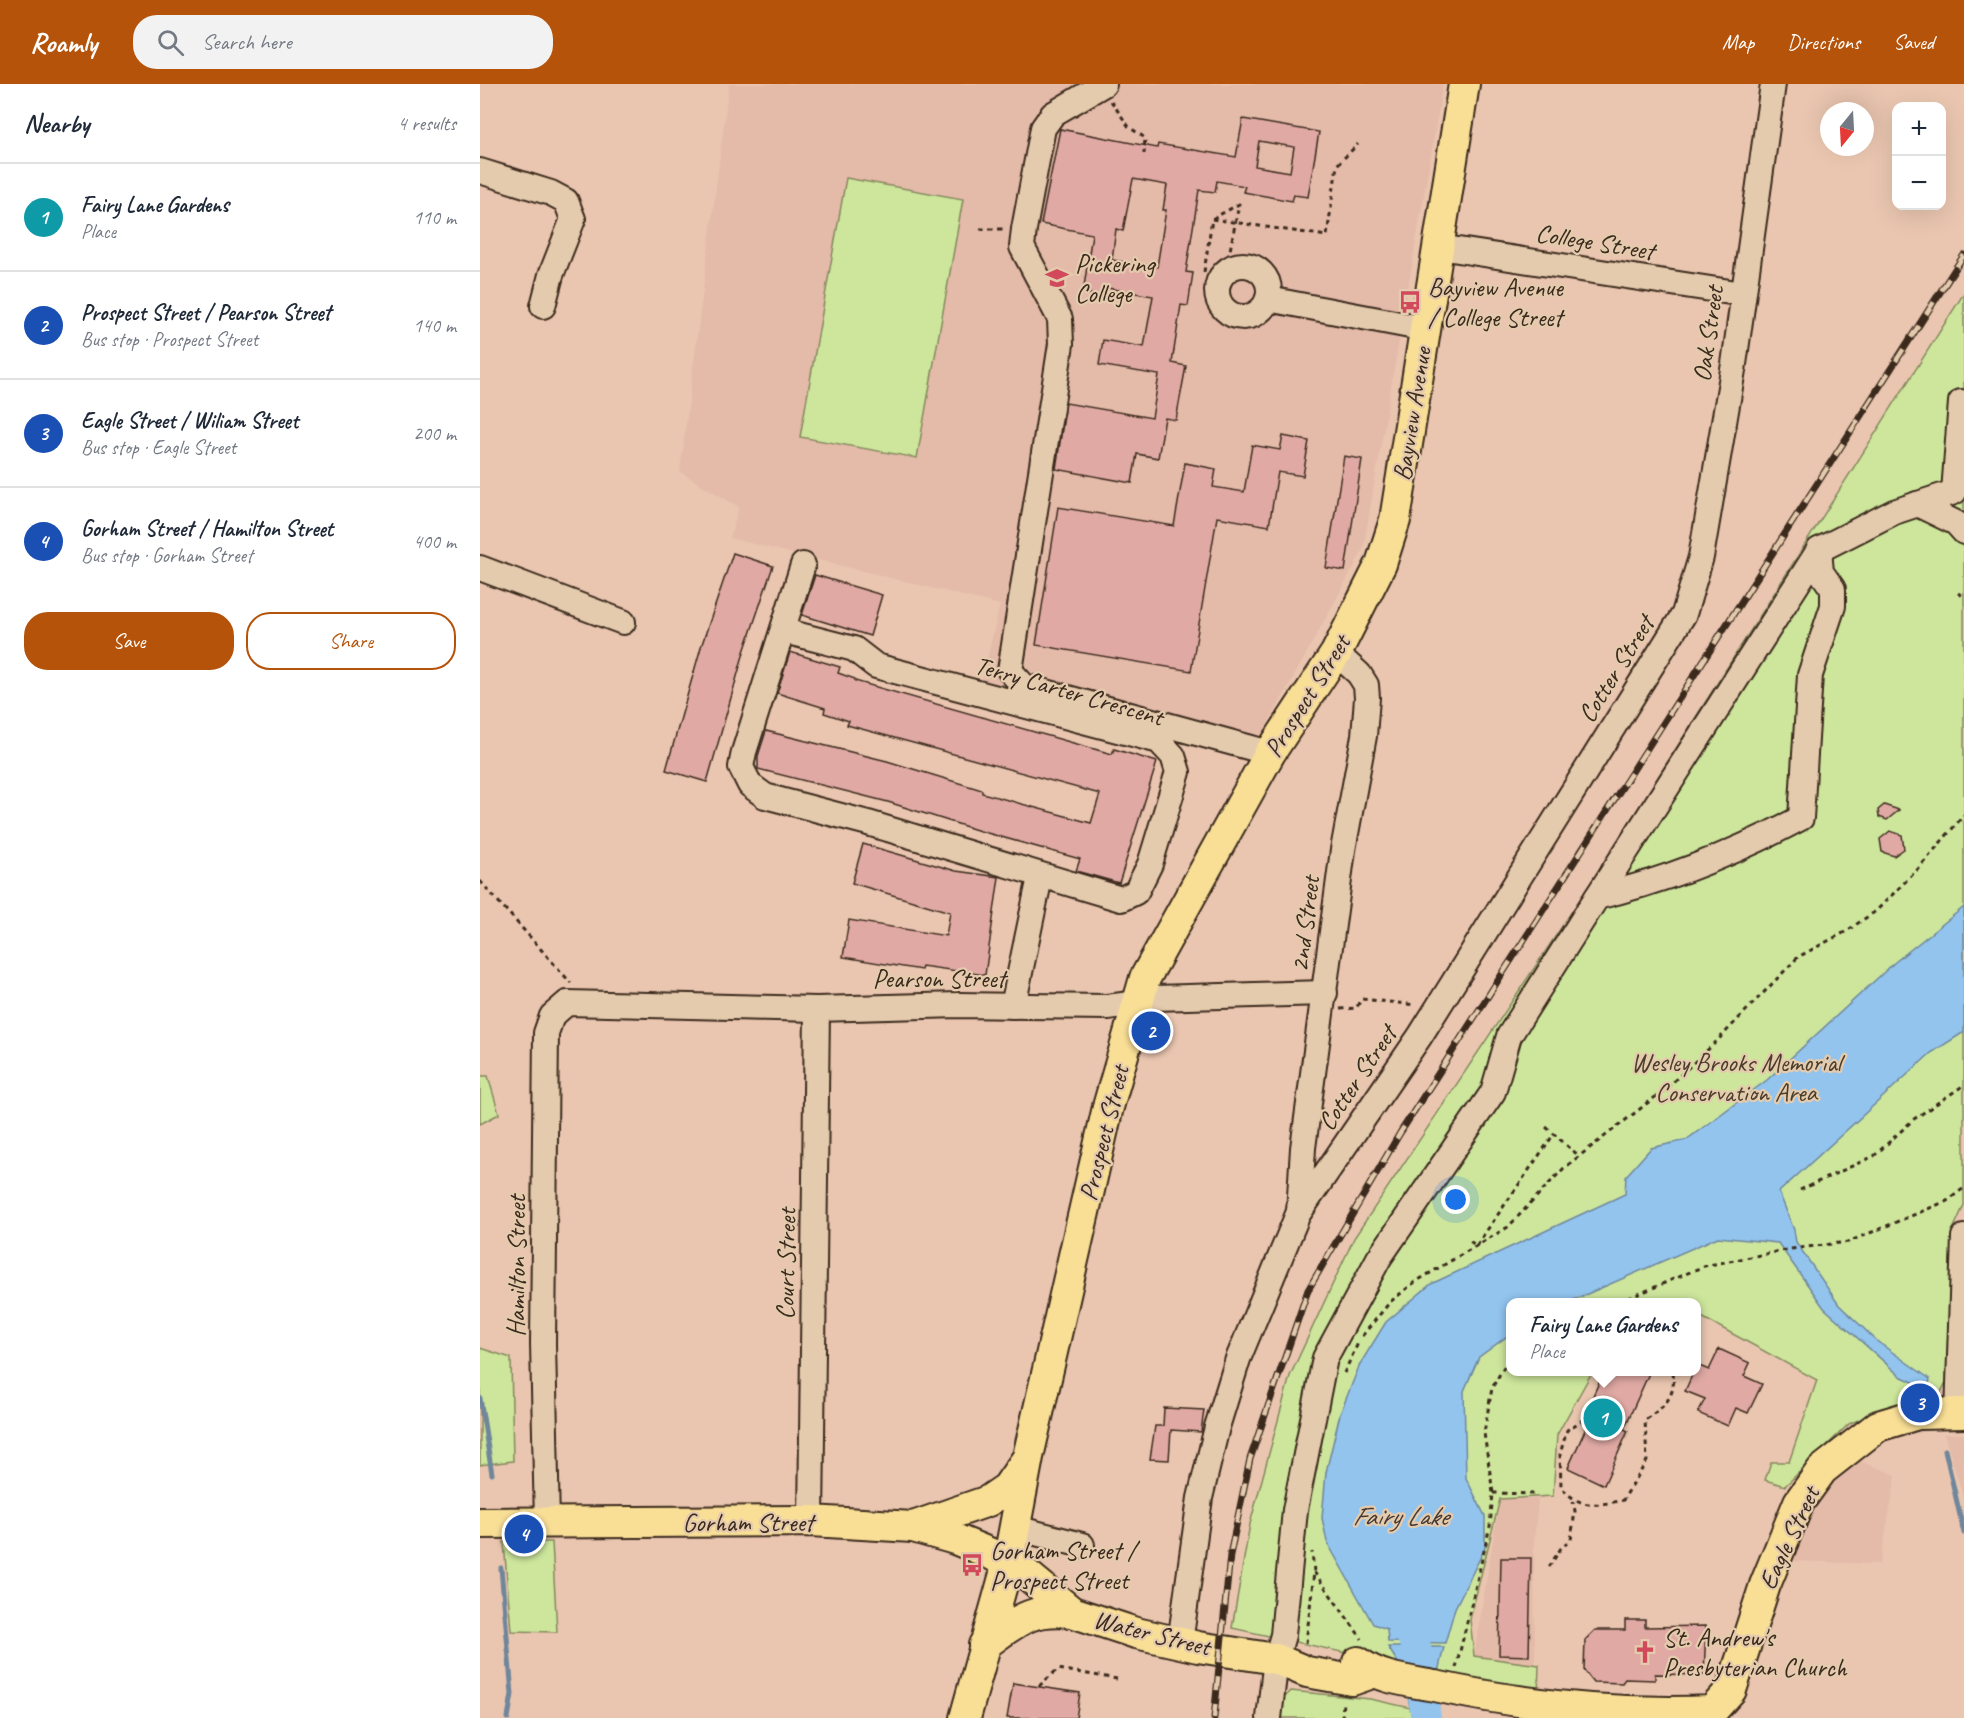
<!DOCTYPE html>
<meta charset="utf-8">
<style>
body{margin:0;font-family:Caveat,sans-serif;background:#f2f2f3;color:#1f2937}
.controls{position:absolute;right:18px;top:18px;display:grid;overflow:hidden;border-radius:12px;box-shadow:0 6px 24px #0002}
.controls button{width:54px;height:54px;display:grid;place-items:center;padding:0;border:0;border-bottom:2px solid #e0e1e3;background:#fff;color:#1f2937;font:30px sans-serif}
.compass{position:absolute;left:1340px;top:18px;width:54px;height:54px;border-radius:50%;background:#fff;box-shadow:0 6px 24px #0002;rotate:198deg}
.you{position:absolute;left:976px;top:1116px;width:21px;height:21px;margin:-15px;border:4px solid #fff;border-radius:50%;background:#1a73e8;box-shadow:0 0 0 9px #1a73e833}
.badge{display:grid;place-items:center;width:39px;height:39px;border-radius:50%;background:#b45309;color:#fff;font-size:20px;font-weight:700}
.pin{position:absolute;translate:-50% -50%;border:3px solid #fff;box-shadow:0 2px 6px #0006}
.popup{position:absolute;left:1026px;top:1214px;width:195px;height:78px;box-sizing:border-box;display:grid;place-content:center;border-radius:12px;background:#fff;filter:drop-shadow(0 2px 4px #0005);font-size:20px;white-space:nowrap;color:#747a83}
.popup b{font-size:22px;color:#1f2937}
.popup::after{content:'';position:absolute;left:50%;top:100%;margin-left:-12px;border:12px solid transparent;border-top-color:#fff}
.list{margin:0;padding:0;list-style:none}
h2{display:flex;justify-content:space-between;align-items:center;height:78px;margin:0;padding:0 24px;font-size:26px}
h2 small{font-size:20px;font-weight:400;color:#747a83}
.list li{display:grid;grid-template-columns:39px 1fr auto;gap:18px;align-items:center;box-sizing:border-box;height:108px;padding:0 24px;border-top:2px solid #e0e1e3}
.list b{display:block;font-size:22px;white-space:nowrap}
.list p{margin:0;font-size:20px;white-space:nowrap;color:#747a83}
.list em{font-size:20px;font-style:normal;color:#747a83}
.actions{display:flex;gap:12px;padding:18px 24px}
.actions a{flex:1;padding:14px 0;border:2px solid #b45309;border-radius:24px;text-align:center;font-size:21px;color:#b45309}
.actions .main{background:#b45309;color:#fff}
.icon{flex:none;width:33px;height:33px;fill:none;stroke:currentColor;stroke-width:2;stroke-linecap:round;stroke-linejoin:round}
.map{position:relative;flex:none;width:1484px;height:1634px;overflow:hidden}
header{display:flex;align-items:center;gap:36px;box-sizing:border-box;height:84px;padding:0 30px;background:#b45309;color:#fff}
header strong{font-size:28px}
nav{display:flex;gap:33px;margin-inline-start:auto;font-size:21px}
.search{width:420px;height:54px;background:#f2f2f3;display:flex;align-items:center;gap:15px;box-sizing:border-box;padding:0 21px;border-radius:24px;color:#747a83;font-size:22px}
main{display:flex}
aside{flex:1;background:#fff}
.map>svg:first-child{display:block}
.built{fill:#e4baa9}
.green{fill:#cde69c;stroke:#84885d;stroke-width:1.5}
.water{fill:#92c4ee;stroke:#6f869b;stroke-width:1.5}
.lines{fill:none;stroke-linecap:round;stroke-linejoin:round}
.stream{stroke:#6f869b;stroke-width:5}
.river{stroke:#92c4ee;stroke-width:30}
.building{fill:#e0a9a4;stroke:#3b2a1e;stroke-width:1.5;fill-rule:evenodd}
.minor-casing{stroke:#3b2a1e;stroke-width:28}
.major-casing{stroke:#3b2a1e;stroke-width:34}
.path{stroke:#3b2a1e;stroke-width:3;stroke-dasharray:4.5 4.5;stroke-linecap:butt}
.minor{stroke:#e5cbad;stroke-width:24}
.major{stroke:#f9df96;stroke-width:30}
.rail-casing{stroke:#3b2a1e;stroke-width:7}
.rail{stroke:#e5cbad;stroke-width:4.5;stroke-dasharray:14;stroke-linecap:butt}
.labels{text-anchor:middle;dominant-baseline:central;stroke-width:4.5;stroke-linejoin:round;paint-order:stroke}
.street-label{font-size:26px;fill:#3b2a1e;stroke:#e5cbad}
.poi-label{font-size:26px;fill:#3b2a1e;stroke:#e5cbad;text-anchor:start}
.park-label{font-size:26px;fill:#4a3d2b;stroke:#e5cbad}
.water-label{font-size:27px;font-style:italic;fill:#443933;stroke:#e5cbad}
</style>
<header>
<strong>Roamly</strong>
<div class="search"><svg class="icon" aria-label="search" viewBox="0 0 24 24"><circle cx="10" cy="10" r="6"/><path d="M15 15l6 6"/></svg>Search here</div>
<nav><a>Map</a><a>Directions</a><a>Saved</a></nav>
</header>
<main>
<aside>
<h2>Nearby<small>4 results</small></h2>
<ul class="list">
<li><span class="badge" style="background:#0f9aa8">1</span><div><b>Fairy Lane Gardens</b><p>Place</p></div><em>110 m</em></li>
<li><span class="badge" style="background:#1a4fb4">2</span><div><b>Prospect Street / Pearson Street</b><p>Bus stop · Prospect Street</p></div><em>140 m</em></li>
<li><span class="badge" style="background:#1a4fb4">3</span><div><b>Eagle Street / Wiliam Street</b><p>Bus stop · Eagle Street</p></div><em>200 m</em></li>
<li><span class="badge" style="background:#1a4fb4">4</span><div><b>Gorham Street / Hamilton Street</b><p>Bus stop · Gorham Street</p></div><em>400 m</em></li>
</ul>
<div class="actions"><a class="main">Save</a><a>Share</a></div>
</aside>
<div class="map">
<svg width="1484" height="1634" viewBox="0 0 1484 1634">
<rect width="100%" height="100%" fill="#eac6b0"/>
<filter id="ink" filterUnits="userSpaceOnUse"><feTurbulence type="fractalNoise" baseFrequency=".0167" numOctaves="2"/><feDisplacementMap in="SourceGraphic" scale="12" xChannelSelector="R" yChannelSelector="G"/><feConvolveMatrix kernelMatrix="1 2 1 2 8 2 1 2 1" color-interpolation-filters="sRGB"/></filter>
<g filter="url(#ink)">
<g class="built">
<polygon points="249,0 963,0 883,466 767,678 502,596 520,521 250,454 259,423 200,388"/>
<polygon points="1464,1350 1484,1350 1484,1415"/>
<polygon points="1377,1376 1416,1391 1400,1480 1311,1477 1324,1439 1347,1400"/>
<polygon points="1020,1415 1058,1415 1054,1459 1055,1581 994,1572"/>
</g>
<g class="green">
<polygon points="366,94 483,115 437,374 320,353"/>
<polygon points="1484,209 1484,1121 1472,1148 1466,1298 1458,1314 1411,1322 1369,1340 1305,1402 1285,1396 1291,1378 1309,1378 1337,1296 1218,1231 1216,1233 1216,1218 1030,1218 1030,1288 1112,1288 1077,1351 1073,1412 1020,1415 990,1535 994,1572 1059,1581 1058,1611 752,1544 770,1440 810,1292 874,1154 1109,802"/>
<polygon points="0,992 8,992 19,1030 0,1040"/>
<polygon points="0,1264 31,1274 33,1377 0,1381"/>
<polygon points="24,1458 72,1458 77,1548 31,1547"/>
<polygon points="811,1607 890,1615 931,1624 932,1634 801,1634 804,1614"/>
</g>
<g class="water">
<polygon points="1484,823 1484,948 1451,969 1299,1108 1314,1146 1316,1158 1359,1221 1398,1258 1450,1295 1448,1305 1420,1292 1344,1224 1298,1159 1238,1153 1089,1218 1030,1218 1030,1250 999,1273 984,1307 986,1394 1005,1432 1005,1464 975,1524 965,1559 908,1558 907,1545 893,1540 847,1458 842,1434 846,1388 860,1330 880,1280 906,1238 951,1200 1145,1110 1146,1092 1171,1064 1206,1056 1287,996 1415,878"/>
<polygon points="908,1563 964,1563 957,1592 959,1634 932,1634 923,1587"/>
</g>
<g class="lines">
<g class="stream">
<polyline points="0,1314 12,1390"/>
<polyline points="1465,1366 1484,1449"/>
<polyline points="21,1484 32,1610 28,1634"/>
</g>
<polyline class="river" points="919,1521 936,1563 946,1634"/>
</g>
<g class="building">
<path d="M763 35 839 48 828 113 814 111 812 117 763 108 765 102 737 97 735 108 719 106 706 188 713 189 708 222 701 221 692 279 706 282 696 336 685 334 678 374 657 370 652 399 576 385 586 319 672 334 679 291 619 281 623 256 664 263 673 212 627 204 626 213 603 209 612 150 561 140 580 45 677 64 678 60 756 73ZM779 57 814 63 810 88 775 82ZM653 95 687 101 683 126H686L677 183 632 176 636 145 643 147Z"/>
<polygon points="803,352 829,357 823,392 798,388 789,442 737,433 711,587 556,561 578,423 694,442 705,379 736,385 733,403 764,408 772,361 800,366"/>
<polygon points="864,372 882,375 865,487 846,484"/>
<polygon points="253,469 293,482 264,568 227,698 186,686 221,563"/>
<polygon points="335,491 402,511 390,552 322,531"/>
<polygon points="310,568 360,583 358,589 375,595 375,597 632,670 634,665 677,678 639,799 596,787 600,775 500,747 408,718 278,685 278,672 286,647 407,677 502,706 502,709 611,739 620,710 367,641 369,637 344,629 345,624 297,609"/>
<polygon points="1404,721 1419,726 1407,736 1399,733 1398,726"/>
<polygon points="1410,747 1422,751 1424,765 1414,772 1402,768 1400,755"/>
<polygon points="383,760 476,787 519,793 505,891 442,882 441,886 363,873 369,836 466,852 470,828 372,799"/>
<polygon points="1239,1265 1270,1279 1264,1292 1282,1300 1268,1329 1256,1324 1248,1342 1218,1329 1225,1315 1205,1307 1214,1287 1216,1287 1217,1281 1229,1286"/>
<polygon points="1124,1287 1170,1287 1144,1345 1148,1347 1124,1401 1088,1384 1115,1324 1109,1321"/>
<polygon points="684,1324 724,1326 721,1348 691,1346 689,1376 670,1375 675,1342 683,1342"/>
<polygon points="1021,1474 1051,1474 1049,1572 1019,1571"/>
<polygon points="1145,1536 1165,1536 1165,1543 1226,1542 1224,1591 1175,1590 1175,1596 1145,1595 1142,1599 1113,1598 1104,1586 1105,1556 1115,1546 1145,1546"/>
<polygon points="533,1599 600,1609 596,1634 527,1634"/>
</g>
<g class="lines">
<g class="minor-casing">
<g id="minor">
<polyline points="624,0 573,30 563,44 544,145 542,163 580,235 581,260 530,587 544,602 790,669"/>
<polyline points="0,87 71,109 86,117 93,135 71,191 63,222"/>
<polyline points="959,163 1263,210"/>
<circle cx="763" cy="207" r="26"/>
<polyline points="788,215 946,245"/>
<polyline points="1437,420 1476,439 1484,448"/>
<polyline points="0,484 143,538"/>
<polyline points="304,547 374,565 396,582 679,657 693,672 698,688 670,780 656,808 641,815 388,739 285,712 270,701 261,683 264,668 323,481"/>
<polyline points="1117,813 1339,466"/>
<polyline points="533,922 560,793"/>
<polyline points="819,1128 823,1064 863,766 884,652 887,614 886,601 879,590 856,569"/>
<polyline points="1478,1330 1484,1153"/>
<polyline points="331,1437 337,925"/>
<polyline points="67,1439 63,1260 66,949 72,932 87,919 337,925 479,921 627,923 658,919 675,914 845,909"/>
<polyline points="536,1444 602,1461"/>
<polyline points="700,1559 720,1414 737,1343 758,1275 818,1130 940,952 1204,530 1221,473 1254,280 1293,0"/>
<path d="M789 1634 796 1575 803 1551 815 1426 845 1274 899 1174 1013 1008 1029 952 1117 813C1188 796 1257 768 1321 734L1330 591 1353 522V505L1341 488 1339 466 1414 428 1474 408 1481 318"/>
</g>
</g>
<g class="major-casing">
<g id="major">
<polyline points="0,1439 331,1437 433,1443 475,1455 509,1469 545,1489 592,1528 656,1549 718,1563 796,1575 827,1588 872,1596 892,1589"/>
<polyline points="433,1443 508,1417 527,1404 545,1378"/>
<path d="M504 1561C538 1537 548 1524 592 1528"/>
<path d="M878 1578C900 1595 928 1597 955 1602 1047 1622 1138 1631 1232 1627L1251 1606 1285 1501 1319 1418 1342 1386 1398 1342 1438 1330 1484 1329"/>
<polyline points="485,1634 528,1479 548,1373 628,1023 665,894 790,669 856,569 901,480 915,436 984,0"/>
</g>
</g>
<g class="path">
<polyline points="631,17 649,43 665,54 664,70"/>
<polyline points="732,135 847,152 857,81 878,60"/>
<polyline points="500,145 524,145"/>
<polyline points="724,188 732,135 759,120 746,187"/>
<polyline points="1478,509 1484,513"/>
<polyline points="0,797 91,899"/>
<polyline points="860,925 876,924 882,915 935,921"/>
<polyline points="1066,1043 1099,1072"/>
<polyline points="1320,1106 1394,1072 1434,1035 1484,1001"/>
<polyline points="990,1157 996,1162 1074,1050"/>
<polyline points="1140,1218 1224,1182 1311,1165 1368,1158 1467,1117 1484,1104"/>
<polyline points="882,1252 910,1218 935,1198 1028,1143 1084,1084 1183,1007 1234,960 1318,873 1365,848 1396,827 1438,785 1484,731"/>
<polyline points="864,1289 879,1257"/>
<path d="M1104 1335 1087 1346 1080 1370 1081 1403C1100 1425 1116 1422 1143 1416L1167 1377 1165 1336C1185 1322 1196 1313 1193 1288"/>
<polyline points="1013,1409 1058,1410"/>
<polyline points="1069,1483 1081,1464 1091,1456 1095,1427 1093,1417"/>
<polyline points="834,1488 882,1555"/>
<polyline points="826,1559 834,1488 832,1468"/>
<polyline points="976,1584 1010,1442 1013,1409 1004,1349 1012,1304 1030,1272"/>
<polyline points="559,1602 578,1585 637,1595"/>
<polyline points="862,1634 863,1618"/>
</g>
<use href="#minor" class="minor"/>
<use href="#major" class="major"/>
<g class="rail-casing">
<polyline id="rail" points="734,1634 750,1471 770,1375 828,1206 920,1049 1484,171"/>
</g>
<use href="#rail" class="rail"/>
</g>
</g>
<defs>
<g id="school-bare" transform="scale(1.8)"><path d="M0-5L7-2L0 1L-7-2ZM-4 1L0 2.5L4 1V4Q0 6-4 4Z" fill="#d1495b" stroke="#e5cbad" stroke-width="2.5" paint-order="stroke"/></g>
<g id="bus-bare" transform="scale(1.8)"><path d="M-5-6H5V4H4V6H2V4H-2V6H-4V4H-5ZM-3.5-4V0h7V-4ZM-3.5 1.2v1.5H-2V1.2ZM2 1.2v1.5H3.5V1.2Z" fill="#d1495b" stroke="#e5cbad" stroke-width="2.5" paint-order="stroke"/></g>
<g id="church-bare" transform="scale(1.8)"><path d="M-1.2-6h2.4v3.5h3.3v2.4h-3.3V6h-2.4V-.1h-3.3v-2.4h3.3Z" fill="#d1495b" stroke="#e5cbad" stroke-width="2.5" paint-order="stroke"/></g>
</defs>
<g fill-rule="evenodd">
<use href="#school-bare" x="577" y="194"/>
<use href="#bus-bare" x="930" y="218"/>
<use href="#bus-bare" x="492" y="1481"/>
<use href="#church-bare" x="1165" y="1568"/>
</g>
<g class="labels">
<g class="street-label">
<text transform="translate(1115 158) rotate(9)">College Street</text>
<text transform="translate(1228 250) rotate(-82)">Oak Street</text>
<text transform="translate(932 330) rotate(-81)">Bayview Avenue</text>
<text transform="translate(1136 585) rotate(-58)">Cotter Street</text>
<text transform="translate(589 607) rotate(16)">Terry Carter Crescent</text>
<text transform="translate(827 612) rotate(-58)">Prospect Street</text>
<text transform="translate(825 840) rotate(-83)">2nd Street</text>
<text x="459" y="894">Pearson Street</text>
<text transform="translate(877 994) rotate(-56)">Cotter Street</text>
<text transform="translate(624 1049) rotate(-76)">Prospect Street</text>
<text transform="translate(306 1180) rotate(-89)">Court Street</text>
<text transform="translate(36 1182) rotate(-90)">Hamilton Street</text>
<text x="268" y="1438">Gorham Street</text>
<text transform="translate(1309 1454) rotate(-65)">Eagle Street</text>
<text transform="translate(672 1549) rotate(14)">Water Street</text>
</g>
<g class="poi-label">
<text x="595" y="179">Pickering<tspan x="595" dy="30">College</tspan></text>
<text x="948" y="203">Bayview Avenue<tspan x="948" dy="30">/ College Street</tspan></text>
<text x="510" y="1466">Gorham Street /<tspan x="510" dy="30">Prospect Street</tspan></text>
<text x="1183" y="1553">St. Andrew's<tspan x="1183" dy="30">Presbyterian Church</tspan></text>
</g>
<g class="park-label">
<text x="1256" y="978">Wesley Brooks Memorial<tspan x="1256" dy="30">Conservation Area</tspan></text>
</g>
<g class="water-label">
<text x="920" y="1432">Fairy Lake</text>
</g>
</g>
</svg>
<div class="controls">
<button>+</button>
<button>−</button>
</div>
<svg class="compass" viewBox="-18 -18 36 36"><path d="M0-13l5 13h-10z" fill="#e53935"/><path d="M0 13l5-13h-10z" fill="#747a83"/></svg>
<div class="you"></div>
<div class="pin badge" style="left:1123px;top:1334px;background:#0f9aa8">1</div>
<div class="popup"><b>Fairy Lane Gardens</b>Place</div>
<div class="pin badge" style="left:671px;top:947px;background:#1a4fb4">2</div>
<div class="pin badge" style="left:1440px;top:1319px;background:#1a4fb4">3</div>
<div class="pin badge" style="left:44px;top:1450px;background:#1a4fb4">4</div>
</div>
</main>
